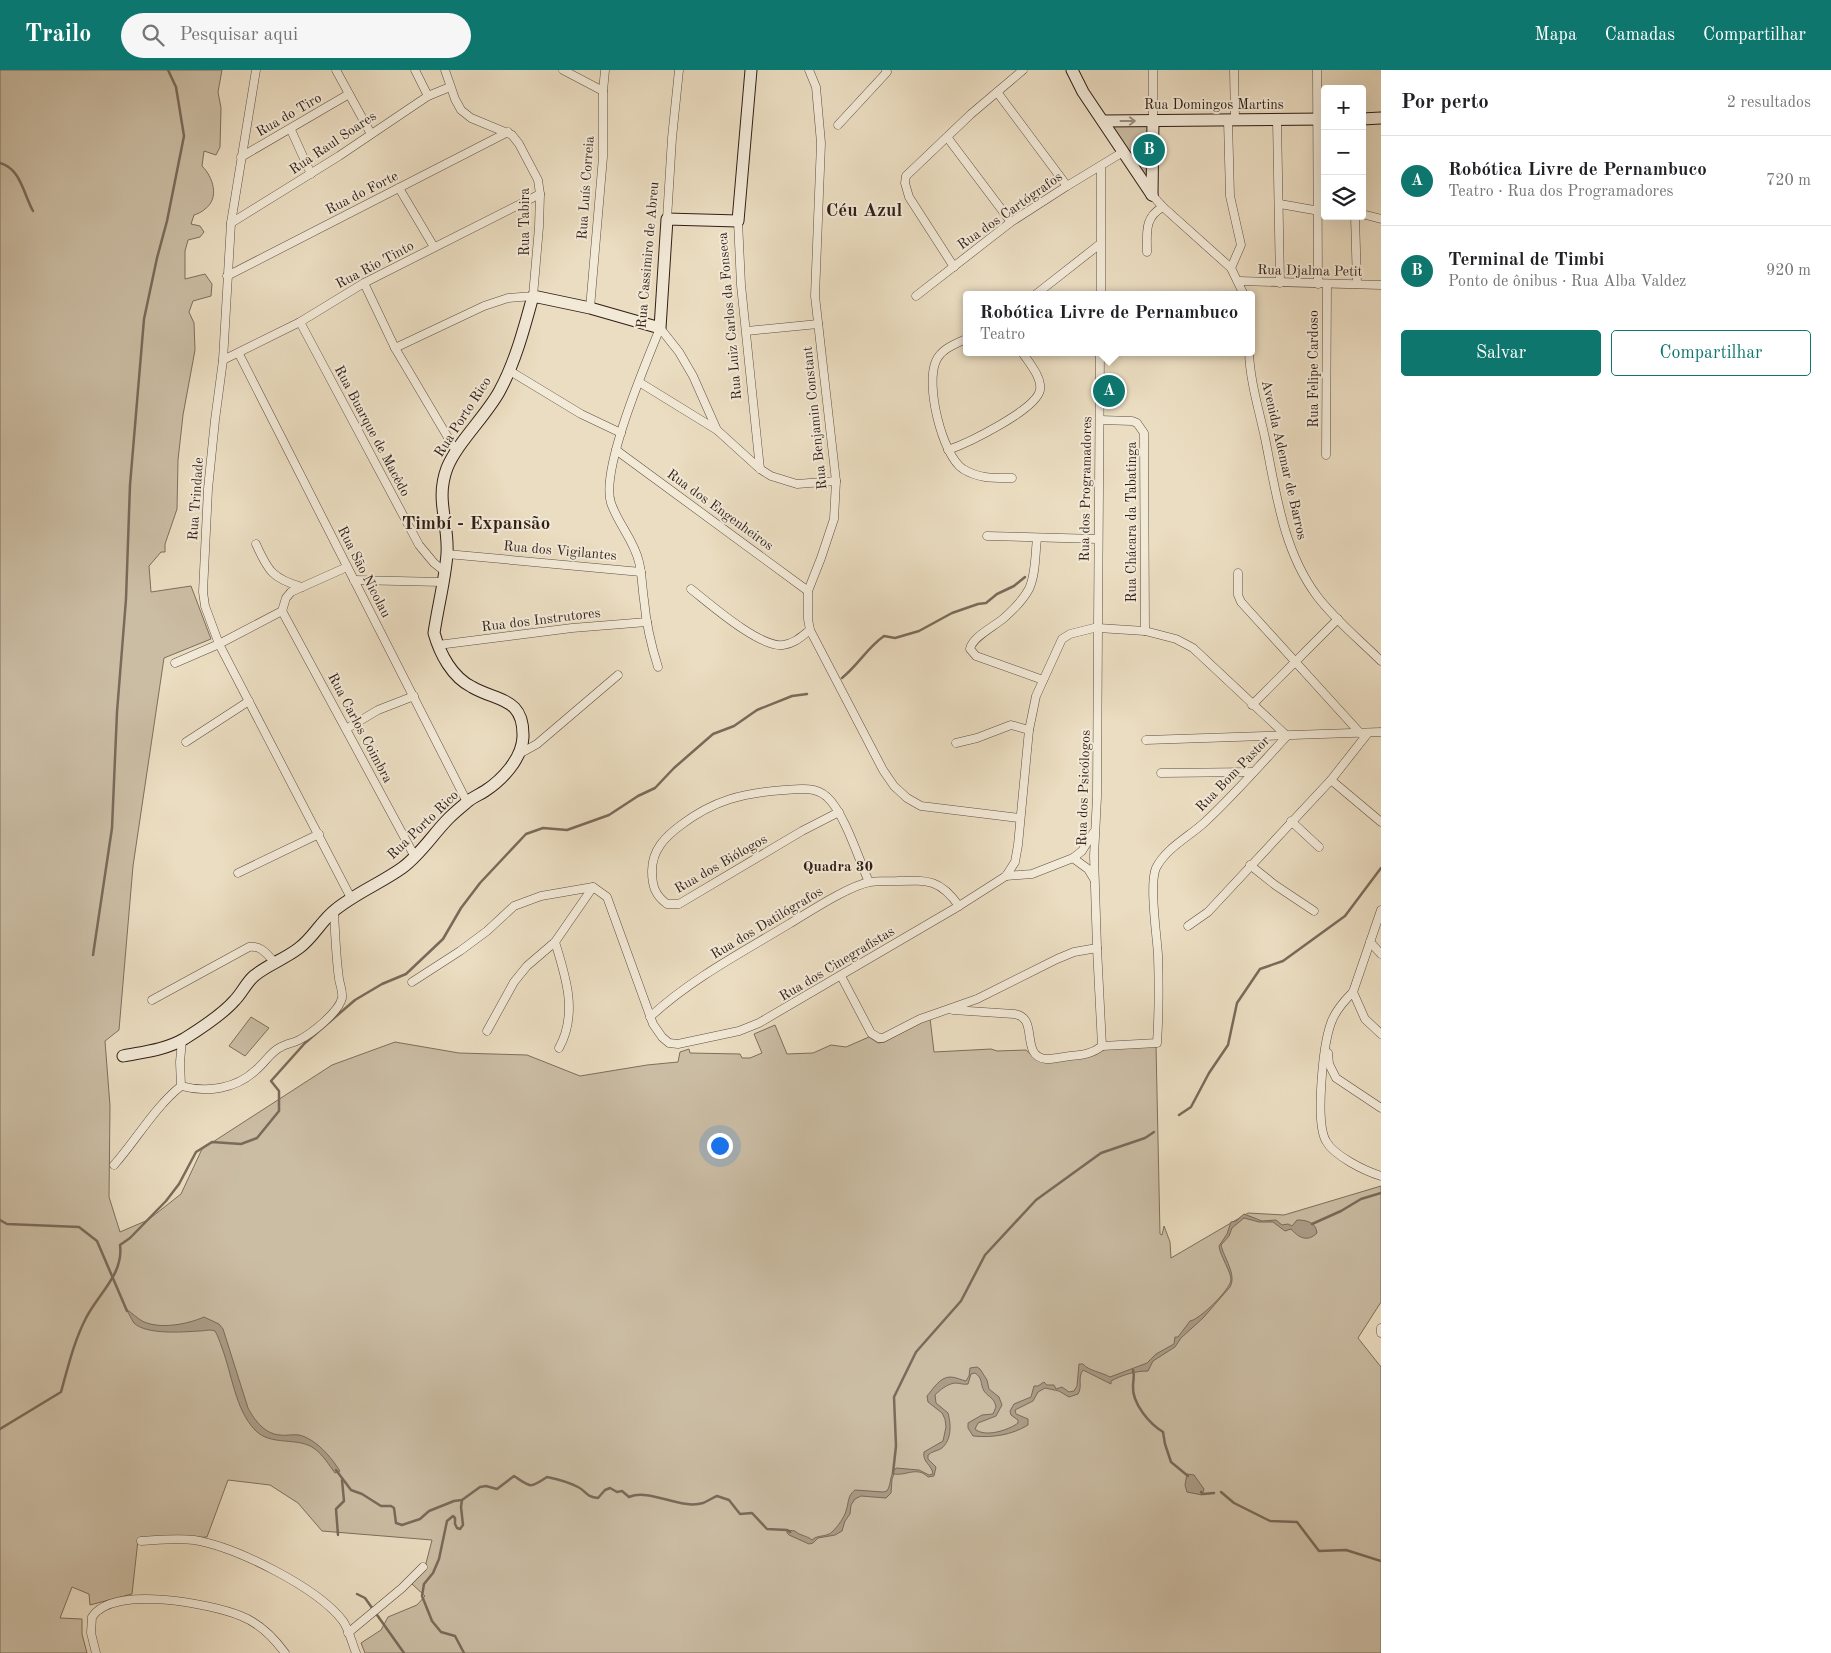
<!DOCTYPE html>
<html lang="pt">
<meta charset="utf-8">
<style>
body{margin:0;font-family:"Old Standard TT",serif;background:#f6f6f6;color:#202124}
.controls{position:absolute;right:15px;top:15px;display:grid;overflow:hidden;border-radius:5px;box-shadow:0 5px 20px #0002}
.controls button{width:45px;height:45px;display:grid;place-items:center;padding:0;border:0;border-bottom:1px solid #e0e0e0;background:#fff;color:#202124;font:25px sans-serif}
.you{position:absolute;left:719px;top:1075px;width:18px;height:18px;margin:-12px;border:4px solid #fff;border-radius:50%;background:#1a73e8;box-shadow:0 0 0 8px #1a73e833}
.badge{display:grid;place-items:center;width:32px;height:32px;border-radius:50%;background:#0f766e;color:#fff;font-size:16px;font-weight:700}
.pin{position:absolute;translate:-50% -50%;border:2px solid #fff;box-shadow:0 1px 5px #0006}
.popup{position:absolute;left:963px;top:221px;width:292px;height:65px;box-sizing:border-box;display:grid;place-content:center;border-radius:5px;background:#fff;filter:drop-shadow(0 1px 4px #0005);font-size:16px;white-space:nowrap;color:#757577}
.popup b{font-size:19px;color:#202124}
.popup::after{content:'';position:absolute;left:50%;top:100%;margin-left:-10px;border:10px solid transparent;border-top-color:#fff}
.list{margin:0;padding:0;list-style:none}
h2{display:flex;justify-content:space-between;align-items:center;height:65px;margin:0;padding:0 20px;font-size:21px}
h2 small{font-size:16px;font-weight:400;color:#757577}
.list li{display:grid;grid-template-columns:32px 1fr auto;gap:15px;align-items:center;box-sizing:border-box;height:90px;padding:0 20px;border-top:1px solid #e0e0e0}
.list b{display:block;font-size:19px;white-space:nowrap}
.list p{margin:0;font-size:16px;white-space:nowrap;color:#757577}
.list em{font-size:16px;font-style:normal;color:#757577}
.actions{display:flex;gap:10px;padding:15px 20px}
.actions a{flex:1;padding:11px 0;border:1px solid #0f766e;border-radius:5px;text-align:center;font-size:18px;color:#0f766e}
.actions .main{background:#0f766e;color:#fff}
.icon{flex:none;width:28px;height:28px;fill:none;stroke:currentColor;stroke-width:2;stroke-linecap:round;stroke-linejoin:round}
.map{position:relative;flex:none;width:1381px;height:1583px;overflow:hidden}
header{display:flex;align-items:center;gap:30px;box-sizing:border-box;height:70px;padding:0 25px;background:#0f766e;color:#fff}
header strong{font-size:24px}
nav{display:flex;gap:28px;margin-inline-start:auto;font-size:18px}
.search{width:350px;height:45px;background:#f6f6f6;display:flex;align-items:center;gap:12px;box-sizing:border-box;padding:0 18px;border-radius:28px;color:#757577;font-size:19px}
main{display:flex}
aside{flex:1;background:#fff}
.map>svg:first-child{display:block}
.green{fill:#cbbda4;stroke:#7d6e5e}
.water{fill:#ab9c87;stroke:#796a5a}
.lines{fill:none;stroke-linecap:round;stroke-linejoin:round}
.stream{stroke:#796a5a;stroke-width:2.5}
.street-casing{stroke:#5e4e42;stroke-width:9}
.secondary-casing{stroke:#2f1e17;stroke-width:13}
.street{stroke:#f2e9d7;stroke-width:8}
.secondary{stroke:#f2e9d7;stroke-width:11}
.oneway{stroke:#9a8e81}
.labels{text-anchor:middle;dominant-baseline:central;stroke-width:4;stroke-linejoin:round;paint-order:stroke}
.street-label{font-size:14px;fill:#2f1e17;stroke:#f2e9d7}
.neighbourhood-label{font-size:15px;font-weight:bold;fill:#2f1e17;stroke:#f2e9d7}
.district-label{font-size:19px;font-weight:bold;fill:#2f1e17;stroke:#f2e9d7}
</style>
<header>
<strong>Trailo</strong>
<div class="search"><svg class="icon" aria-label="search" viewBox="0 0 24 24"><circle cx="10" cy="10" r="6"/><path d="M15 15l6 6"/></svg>Pesquisar aqui</div>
<nav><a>Mapa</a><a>Camadas</a><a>Compartilhar</a></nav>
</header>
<main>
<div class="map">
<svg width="1381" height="1583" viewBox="0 0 1381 1583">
<rect width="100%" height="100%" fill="#ebddc1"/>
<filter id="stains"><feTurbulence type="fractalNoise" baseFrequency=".004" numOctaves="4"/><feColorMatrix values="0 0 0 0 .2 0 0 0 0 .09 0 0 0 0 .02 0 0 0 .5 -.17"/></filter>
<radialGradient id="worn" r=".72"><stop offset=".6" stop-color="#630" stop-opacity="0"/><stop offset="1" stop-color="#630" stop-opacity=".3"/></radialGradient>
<g class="green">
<path d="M0 0H222L218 22 221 38 220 77 216 85 204 81 202 96C213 107 220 128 205 139 202 142 197 144 194 145L191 154 200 156 204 162 200 167 188 170 185 181V209L205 204 212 214 211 226 193 231 189 242 194 253 195 280 183 345 178 390 177 439 165 474V482H161L149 496 151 522 191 516 211 569 164 588 133 796 119 960 105 971 110 1036 109 1127 120 1162 148 1150 181 1124 202 1079 332 995 395 972 459 983 527 985 580 1006 647 995 678 992 680 982 689 979 690 983 740 984 742 988H750L762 983 754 964 775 955 787 984 813 983 831 975 846 977 869 967 878 973 884 972 930 948 934 982 991 979 997 981 1026 980 1034 987 1101 980 1105 977 1156 975 1160 1164 1162 1165 1164 1156 1170 1172 1171 1188 1248 1143 1284 1145 1381 1116V1232L1358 1268 1381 1297V1583H365L361 1573 381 1560 388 1547 417 1535 425 1526 412 1514 424 1501 432 1470 322 1461 298 1433 270 1415 228 1410 207 1467 138 1470 132 1524 90 1535 89 1524 72 1517 60 1548 82 1549V1564L87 1583H0Z"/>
<polygon points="1103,51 1153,51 1152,125"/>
<polygon points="251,947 269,958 245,986 229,976"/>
</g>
<g class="water">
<path d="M1244 1144 1262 1151 1276 1150 1282 1155 1288 1154 1292 1156 1297 1150C1306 1150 1316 1152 1317 1163 1307 1173 1298 1167 1291 1159L1285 1161 1273 1152H1259L1244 1148 1232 1158 1229 1166 1221 1175C1224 1188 1237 1205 1230 1217L1203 1248 1181 1268 1175 1277 1153 1291 1148 1301C1135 1301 1122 1305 1111 1311V1314L1083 1300C1077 1308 1083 1316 1078 1324L1069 1327 1059 1321 1045 1318 1038 1322 1033 1331 1015 1340 1016 1344 1028 1349V1355C1012 1365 992 1368 973 1366L968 1358V1353L982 1345 993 1344 996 1337C994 1327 989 1328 984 1321 980 1314 983 1308 975 1303L971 1304 968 1314C963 1315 960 1313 955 1313 947 1314 940 1320 935 1325L936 1333 948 1343C951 1354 952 1369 942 1378 938 1381 932 1381 928 1385V1389L936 1397 934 1406 928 1407C917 1396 906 1406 894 1404L892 1409 891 1423 886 1428 861 1426 855 1429 851 1435 850 1444 845 1451 842 1461 835 1465 818 1468 813 1473 809 1474 789 1465 787 1463V1460L795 1461C800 1466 806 1465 812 1470 818 1464 827 1468 833 1461 838 1456 844 1448 846 1441 849 1433 847 1426 855 1420L883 1422 887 1421C892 1413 889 1405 896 1398L919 1400 929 1405 933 1404C932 1395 922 1392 924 1382L943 1371 946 1357 945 1349 942 1343 928 1332 927 1326C933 1319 940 1307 950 1307 956 1307 961 1310 966 1311L969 1306 970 1298 977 1297 980 1299 987 1310 989 1319 999 1327 1002 1335 996 1346 978 1353 975 1359C985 1368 1009 1360 1018 1353V1350L1011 1345 1010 1341 1014 1334 1031 1327 1034 1316H1038L1044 1312 1047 1315H1054L1056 1319 1062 1317 1069 1322 1074 1321 1077 1316 1079 1294H1083C1089 1301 1101 1302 1110 1307L1147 1293 1156 1284 1174 1274 1175 1267H1178L1190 1251C1199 1250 1230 1220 1231 1210 1231 1201 1220 1186 1219 1176L1227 1164 1231 1152 1236 1151Z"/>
<path d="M126 1239C132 1243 137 1248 142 1251 160 1260 188 1254 204 1247L219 1254 223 1259 248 1338C255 1351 265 1364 280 1365 286 1366 293 1364 299 1365 316 1369 331 1387 340 1401L335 1403C329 1395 323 1385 315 1379 298 1366 271 1377 255 1360 235 1339 232 1304 222 1278 220 1272 218 1266 215 1261 209 1259 205 1261 199 1261 183 1262 146 1265 134 1253 131 1249 129 1243 126 1239Z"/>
<polygon points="1187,1404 1194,1405 1204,1419 1202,1425 1187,1422 1185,1415"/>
</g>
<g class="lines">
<g class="stream">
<path d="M0 93C21 99 23 123 33 141"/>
<path d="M842 608C859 594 867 578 884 566L895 568 919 561 952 543 978 534 986 533 997 524 1014 516 1025 507"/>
<polyline points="93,885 112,758 117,642 126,529 130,415 144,249 157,188 167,151 184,66 176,17 168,0"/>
<polyline points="1179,1045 1191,1037 1209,1003 1228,975 1237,933 1260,899 1283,891 1345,846 1381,798"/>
<polyline points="0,1150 7,1154 79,1157 97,1171 127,1241"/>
<polyline points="1312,1154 1341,1141 1361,1129 1381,1123"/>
<path d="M1133 1300C1135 1307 1133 1310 1133 1316 1132 1334 1150 1354 1163 1362L1165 1374 1171 1392 1188 1406"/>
<path d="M0 1359 61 1322C68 1297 74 1271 86 1248 98 1224 124 1204 120 1175L130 1168 166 1131 179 1114 196 1082 212 1072 241 1074 257 1068 279 1041V1021L271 1011 305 973 355 930 382 914 406 904 443 869 461 838 480 813 526 764 543 758 567 760 609 745 638 726 655 718 674 698 713 664 734 656 757 640 792 626 807 624"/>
<path d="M336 1400 351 1420 362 1424 381 1436H391L394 1438 396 1453 402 1455 420 1449 429 1441 454 1431 462 1430 480 1417 486 1416 497 1419 514 1406C531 1417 529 1419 547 1407 557 1409 568 1412 578 1417 586 1421 586 1427 598 1428L605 1420 610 1418 617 1422 622 1421 629 1427C650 1418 680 1440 703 1433 708 1431 712 1428 717 1426L729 1430 740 1444 752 1443 767 1459 787 1460 790 1462"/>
<polyline points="893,1403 896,1376 894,1327 916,1282 961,1231 985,1185 1036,1130 1101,1083 1145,1068 1154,1062"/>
<polyline points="1201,1422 1203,1424 1214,1423"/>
<polyline points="1221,1422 1234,1433 1270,1451 1297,1452 1319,1481 1346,1480 1381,1491"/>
<polyline points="462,1430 461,1437 463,1455 460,1459 457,1458 455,1454 455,1448 453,1446 447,1451 439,1489 433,1503 424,1514 422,1526 432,1551 441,1562 455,1566 464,1583"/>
<polyline points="338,1465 336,1439 344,1431 342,1410"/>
<polyline points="357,1524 365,1528 404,1583"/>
</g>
<g class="street-casing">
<g id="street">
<polyline points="256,0 231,153 223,290 215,350 208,419 203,522 205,536 219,574 351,828"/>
<polyline points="336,0 371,64"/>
<polyline points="415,0 428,26"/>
<polyline points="563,0 603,21"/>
<polyline points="809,0 816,17 821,73 815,226 836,411 834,449 821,488 808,521 808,549 810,560 883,700 894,716 907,728 921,736 1019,748"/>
<polyline points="1153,0 1153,51"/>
<polyline points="1234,0 1235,50"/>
<polyline points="1317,0 1318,214"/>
<polyline points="997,22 1067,116"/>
<polyline points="1228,50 1230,126 1241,175 1231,198 1244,225"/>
<polyline points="1277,50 1280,213"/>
<polyline points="838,55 887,2 886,0"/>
<polyline points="291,60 311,104"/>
<polyline points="947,67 1011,152"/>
<polyline points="241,87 349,24"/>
<polyline points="399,118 434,177"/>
<polyline points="1152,125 1163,137 1231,198"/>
<polyline points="1280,134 1325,142"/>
<polyline points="1362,144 1381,149"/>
<polyline points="1355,146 1357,214"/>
<polyline points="667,149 672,68 679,0"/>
<polyline points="738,151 741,215 760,399"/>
<polyline points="231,153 339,86 428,26 450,17"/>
<path d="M1147 182C1147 163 1144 147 1163 137"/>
<polyline points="954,197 909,127 905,113 906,106 971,44 1023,0"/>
<polyline points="227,206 508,62"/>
<polyline points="1239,211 1381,215"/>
<polyline points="364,213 395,278 456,381"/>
<polyline points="1035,225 1100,174"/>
<polyline points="1101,225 1101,96"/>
<polyline points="916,226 1011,152 1067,116 1123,82"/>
<polyline points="590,238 603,87 603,21 605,0"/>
<polyline points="300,252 419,475 434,493 444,501"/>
<polyline points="660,258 679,282 693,306 717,360 760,399 771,406 797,414 836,411"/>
<polyline points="747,261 818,254"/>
<path d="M966 269C955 274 941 279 936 291 925 314 942 385 963 399 979 409 995 408 1012 408"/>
<polyline points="395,278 484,236 508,228 533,226 539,157 540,124 538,110 519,74 512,65 471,48 461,40 455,29 445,0"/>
<path d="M1249 282C1250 311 1259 340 1265 368 1276 422 1283 481 1317 526 1335 550 1360 570 1381 591"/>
<polyline points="239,284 467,732"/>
<polyline points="223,290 300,252 364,213 540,124"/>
<polyline points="510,301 581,344 621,363"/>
<polyline points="639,312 717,360"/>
<polyline points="1100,350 1132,351 1137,353 1144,363 1145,561"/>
<polyline points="616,380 808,521"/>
<path d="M948 380C968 373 1036 340 1040 320 1042 307 1029 293 1022 282"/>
<polyline points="1326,385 1327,214"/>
<polyline points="987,466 1098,469"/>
<path d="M1037 469C1035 484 1036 504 1029 519 1023 530 1013 540 1004 548 995 556 972 567 970 579L976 586 1043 610"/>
<path d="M256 474C268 501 273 509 302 517"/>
<polyline points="447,484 641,502"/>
<polyline points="1238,503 1238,525 1241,532 1360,663"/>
<polyline points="354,510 442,512"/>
<path d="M691 519C710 534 760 578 783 575 794 574 802 566 810 560"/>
<polyline points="282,541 415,787"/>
<polyline points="1098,557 1100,282"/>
<polyline points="438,575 572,558 647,552"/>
<polyline points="175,593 219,574 282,541 286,528 291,522 347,497"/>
<path d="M658 597C651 575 646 552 644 530 642 517 642 504 639 492 634 470 618 454 611 433 600 400 646 293 660 258"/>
<polyline points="1252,635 1338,549"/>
<polyline points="346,659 378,640 414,626"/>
<polyline points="1146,670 1381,662"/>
<polyline points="186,672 249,631"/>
<polyline points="956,673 977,668 1011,655 1029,660"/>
<polyline points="519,684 537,674 618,605"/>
<polyline points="1161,703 1253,702"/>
<polyline points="1331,710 1381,752"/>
<path d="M839 742 802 761 679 834H667C655 825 652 816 652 801 652 780 665 767 681 755 714 730 743 723 784 720 797 719 816 716 827 727 844 742 859 790 869 812"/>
<polyline points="1291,751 1319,777"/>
<polyline points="1073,788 1082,781 1093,763"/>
<polyline points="1250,795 1275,815 1314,841"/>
<polyline points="238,803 319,764"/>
<polyline points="1006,806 1032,804 1073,788 1088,799 1094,809"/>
<path d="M1381 840 1353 922C1344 931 1335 941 1331 953 1323 975 1315 1052 1326 1071 1334 1086 1365 1101 1381 1106"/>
<polyline points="1188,856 1208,842 1331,710 1368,663"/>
<path d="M555 872C566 907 578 944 559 978"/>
<polyline points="1370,872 1381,884"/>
<polyline points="841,906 871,963 879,968 883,968 920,949 977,929 1057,889 1074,882 1097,878 1094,786 1097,727 1098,558"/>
<polyline points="412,912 460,881 487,861 514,836 541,826 593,817 607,827 653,954 662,967 669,973 678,974 739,961 759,953 959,836 1006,806 1015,792 1018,775 1029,660 1036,626 1062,569 1070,564 1098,557 1098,558 1145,561 1176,569 1193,578 1287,666"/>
<polyline points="1353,922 1365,949 1381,964"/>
<path d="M152 930 249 877C261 875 267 884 275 893"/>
<path d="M953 940 1014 944C1040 947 1019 986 1046 989 1054 989 1062 987 1070 986 1082 985 1092 984 1102 976L1097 878"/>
<path d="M650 947C691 909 741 883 789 854 809 842 848 816 870 812 879 811 888 811 897 811 928 810 940 809 959 836"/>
<polyline points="487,961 514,912 527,896 555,872 593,817"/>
<path d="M1102 976 1157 973C1159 943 1159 915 1158 885 1157 867 1149 814 1156 798 1166 778 1190 766 1205 752 1234 725 1260 695 1287 666"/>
<polyline points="1328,983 1329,994 1336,1008 1381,1038"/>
<path d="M181 1016C207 1023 236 1019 256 1000 265 993 271 981 281 977 286 974 293 973 299 970 311 964 339 942 342 928 343 922 340 915 339 909 336 887 335 864 334 841"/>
<path d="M114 1095C137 1069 154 1038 181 1016L180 992 182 970"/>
<polyline points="1381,1258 1381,1263"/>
<path d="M141 1471C159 1470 177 1468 194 1470 236 1477 317 1517 343 1551 349 1560 352 1573 356 1583"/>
<polyline points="348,1563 402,1518 423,1497"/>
<path d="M96 1583 91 1563 92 1547C113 1514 211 1534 241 1546 259 1553 274 1568 285 1583"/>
</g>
</g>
<g class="secondary-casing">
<g id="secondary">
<polyline points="1072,0 1083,22 1152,125"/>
<polyline points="1362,49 1381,48"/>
<polyline points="1103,51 1325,49"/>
<polyline points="1152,125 1153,51"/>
<path d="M123 986C143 982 165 980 184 969 200 959 223 944 235 930 242 923 246 913 254 906 267 895 285 889 299 878 313 868 321 851 335 840 356 823 381 813 402 798 421 784 433 764 449 748 454 743 460 738 466 733 471 728 479 725 485 721 502 710 522 689 523 667 524 627 498 632 472 617 452 607 440 584 434 563 438 536 445 510 447 484 449 452 435 430 447 398 457 373 485 347 499 322 515 293 524 259 533 226L590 238 660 258 667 149 738 151 751 0"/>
</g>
</g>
<use href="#street" class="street"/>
<use href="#secondary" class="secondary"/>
</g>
<defs><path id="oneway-shaft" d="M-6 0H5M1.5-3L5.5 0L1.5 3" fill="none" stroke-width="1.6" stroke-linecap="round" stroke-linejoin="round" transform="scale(1.25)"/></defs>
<use class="oneway" href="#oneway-shaft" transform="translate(1128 51)"/>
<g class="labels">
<g class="street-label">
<text x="1214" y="35">Rua Domingos Martins</text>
<text transform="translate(289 45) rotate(-30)">Rua do Tiro</text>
<text transform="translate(333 73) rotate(-34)">Rua Raul Soares</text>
<text transform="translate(586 118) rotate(-86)">Rua Luís Correia</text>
<text transform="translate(362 123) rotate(-27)">Rua do Forte</text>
<text transform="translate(1010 141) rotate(-35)">Rua dos Cartógrafos</text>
<text transform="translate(525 152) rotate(-90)">Rua Tabira</text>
<text transform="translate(648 185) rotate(-85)">Rua Cassimiro de Abreu</text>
<text transform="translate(375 195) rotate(-28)">Rua Rio Tinto</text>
<text transform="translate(1310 201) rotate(1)">Rua Djalma Petit</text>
<text transform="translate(730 246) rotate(-95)">Rua Luiz Carlos da Fonseca</text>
<text transform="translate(1314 299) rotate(-90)">Rua Felipe Cardoso</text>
<text transform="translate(463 347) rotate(-57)">Rua Porto Rico</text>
<text transform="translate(815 348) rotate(-96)">Rua Benjamin Constant</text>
<text transform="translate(372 361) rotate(62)">Rua Buarque de Macêdo</text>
<text transform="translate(1284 390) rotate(77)">Avenida Ademar de Barros</text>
<text transform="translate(1086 419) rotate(-89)">Rua dos Programadores</text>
<text transform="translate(196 429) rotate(-86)">Rua Trindade</text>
<text transform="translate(720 440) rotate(36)">Rua dos Engenheiros</text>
<text transform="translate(1132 452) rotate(-90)">Rua Chácara da Tabatinga</text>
<text transform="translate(560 481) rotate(5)">Rua dos Vigilantes</text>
<text transform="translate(364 502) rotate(63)">Rua São Nicolau</text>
<text transform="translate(541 550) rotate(-7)">Rua dos Instrutores</text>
<text transform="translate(360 658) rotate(62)">Rua Carlos Coimbra</text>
<text transform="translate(1233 704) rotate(-46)">Rua Bom Pastor</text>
<text transform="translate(1084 718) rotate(-88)">Rua dos Psicólogos</text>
<text transform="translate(423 755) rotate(-44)">Rua Porto Rico</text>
<text transform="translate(721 794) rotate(-30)">Rua dos Biólogos</text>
<text transform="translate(767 853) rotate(-31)">Rua dos Datilógrafos</text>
<text transform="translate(837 894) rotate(-31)">Rua dos Cinegrafistas</text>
</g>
<g class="neighbourhood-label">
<text x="838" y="797">Quadra 30</text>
</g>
<g class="district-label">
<text x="864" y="141">Céu Azul</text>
<text x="476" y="454">Timbí - Expansão</text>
</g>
</g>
<rect width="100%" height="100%" filter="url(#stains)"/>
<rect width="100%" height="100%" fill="url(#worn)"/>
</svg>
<div class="controls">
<button>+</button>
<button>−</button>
<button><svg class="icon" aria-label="layers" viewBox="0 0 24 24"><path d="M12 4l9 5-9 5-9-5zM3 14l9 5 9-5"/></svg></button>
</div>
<div class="you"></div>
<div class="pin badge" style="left:1109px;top:321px">A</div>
<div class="popup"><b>Robótica Livre de Pernambuco</b>Teatro</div>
<div class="pin badge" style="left:1149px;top:80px">B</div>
</div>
<aside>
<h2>Por perto<small>2 resultados</small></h2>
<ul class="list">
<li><span class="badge">A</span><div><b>Robótica Livre de Pernambuco</b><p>Teatro · Rua dos Programadores</p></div><em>720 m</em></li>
<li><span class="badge">B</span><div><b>Terminal de Timbi</b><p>Ponto de ônibus · Rua Alba Valdez</p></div><em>920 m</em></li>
</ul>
<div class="actions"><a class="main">Salvar</a><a>Compartilhar</a></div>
</aside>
</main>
